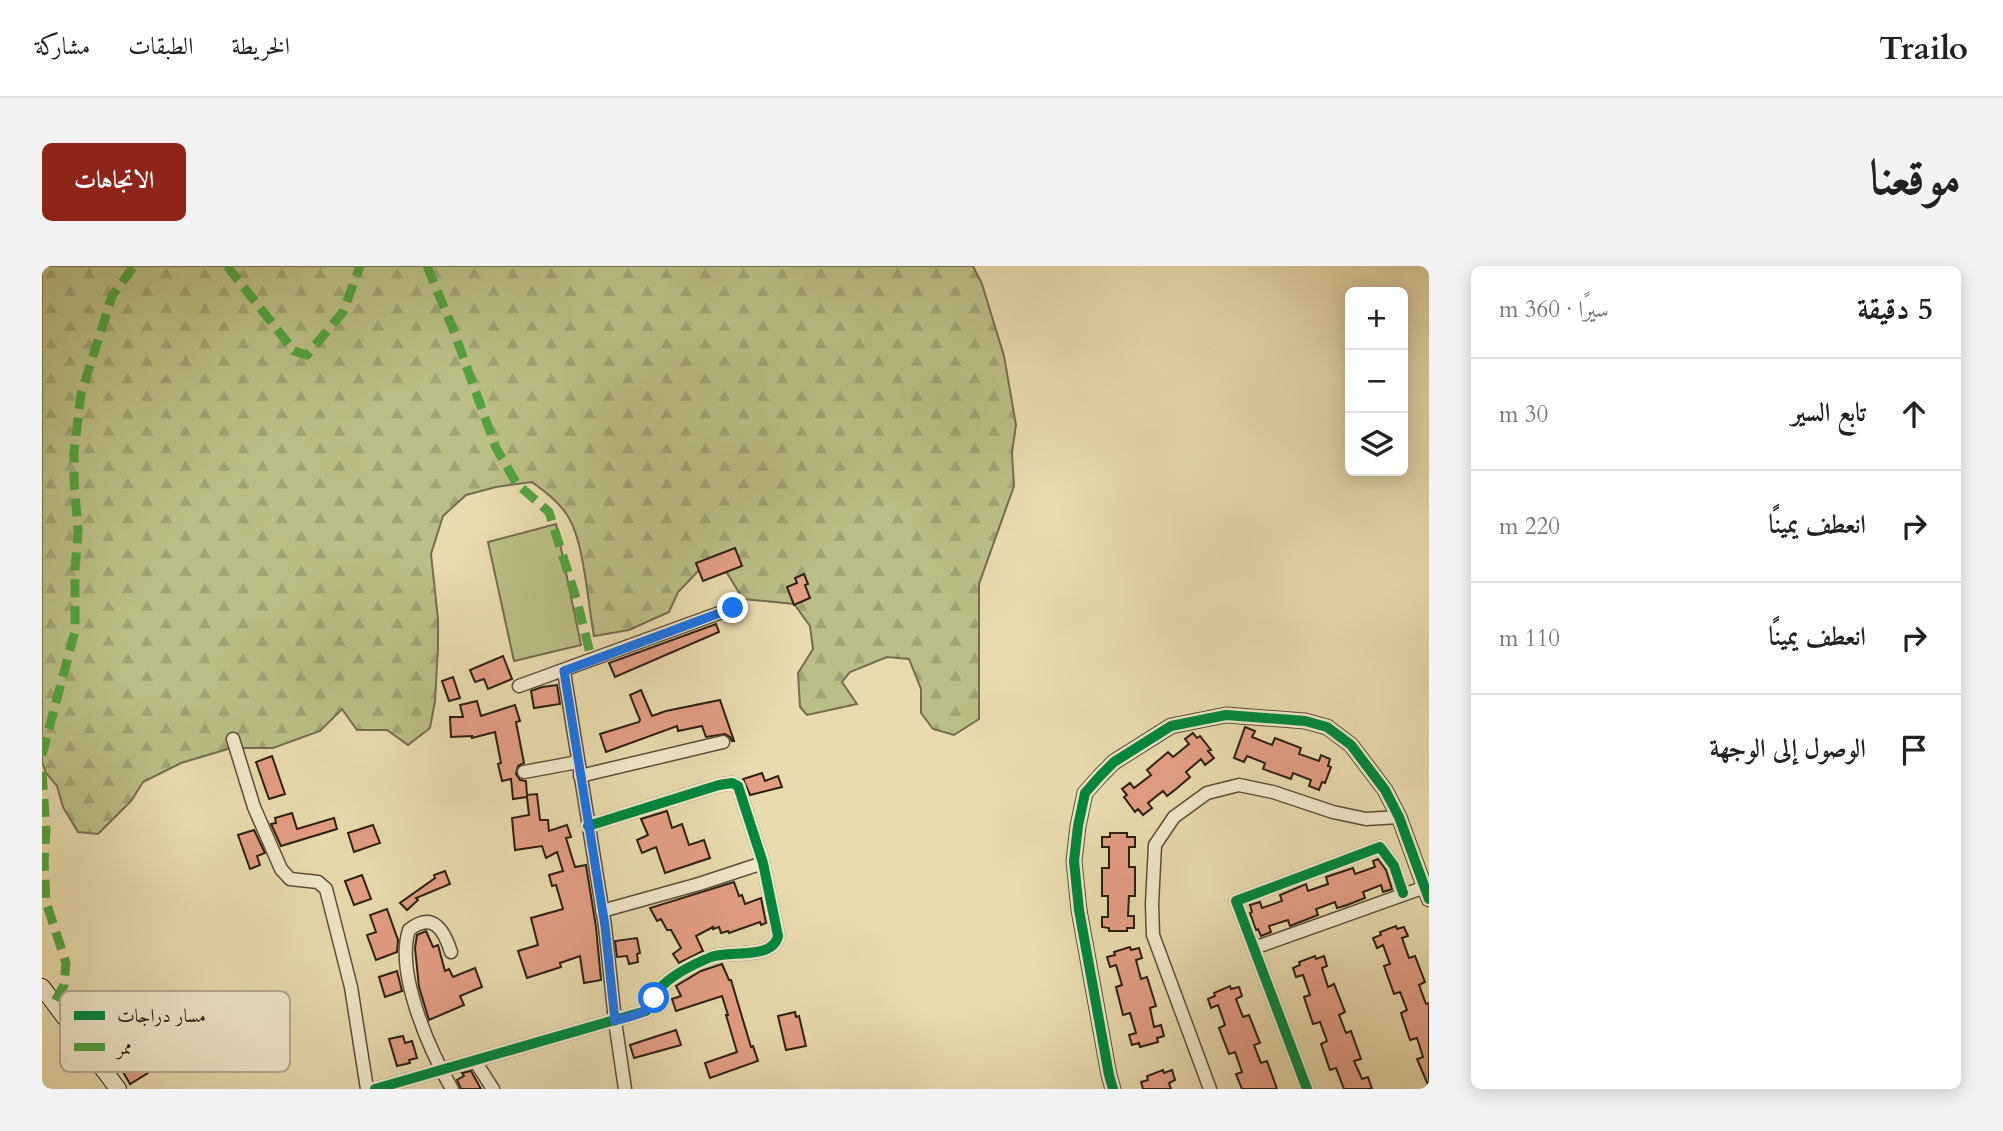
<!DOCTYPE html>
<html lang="ar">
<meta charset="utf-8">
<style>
body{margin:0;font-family:Cardo,Amiri,serif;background:#f2f2f2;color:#222;direction:rtl}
.controls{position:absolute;right:21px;top:21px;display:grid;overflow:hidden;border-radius:10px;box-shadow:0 4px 18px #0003}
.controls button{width:63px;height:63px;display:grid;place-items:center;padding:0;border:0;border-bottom:2px solid #e0e0e0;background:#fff;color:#222;font:35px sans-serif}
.stop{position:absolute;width:21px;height:21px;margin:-16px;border:5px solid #1a73e8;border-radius:50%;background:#fff}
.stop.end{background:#1a73e8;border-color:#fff;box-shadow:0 2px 7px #0008}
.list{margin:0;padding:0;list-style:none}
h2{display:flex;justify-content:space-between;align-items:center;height:91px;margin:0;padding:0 28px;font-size:30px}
h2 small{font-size:23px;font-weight:400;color:#767676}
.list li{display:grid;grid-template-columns:46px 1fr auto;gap:21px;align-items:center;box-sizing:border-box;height:112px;padding:0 28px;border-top:2px solid #e0e0e0}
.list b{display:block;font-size:26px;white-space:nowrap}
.list em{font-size:23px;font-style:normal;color:#767676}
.icon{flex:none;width:38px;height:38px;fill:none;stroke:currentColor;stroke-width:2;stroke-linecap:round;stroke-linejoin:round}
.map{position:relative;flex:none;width:1387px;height:823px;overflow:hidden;direction:ltr;border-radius:10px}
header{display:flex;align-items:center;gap:42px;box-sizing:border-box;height:98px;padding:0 35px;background:#fff;border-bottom:2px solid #e0e0e0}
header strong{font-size:33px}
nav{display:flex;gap:38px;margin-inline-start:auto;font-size:24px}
.intro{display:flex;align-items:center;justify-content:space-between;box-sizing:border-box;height:168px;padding:0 42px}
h1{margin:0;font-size:49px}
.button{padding:18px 32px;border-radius:10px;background:#8f2418;color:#fff;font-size:24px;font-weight:700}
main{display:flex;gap:42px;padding:0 42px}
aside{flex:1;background:#fff;border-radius:10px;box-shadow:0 4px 18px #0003}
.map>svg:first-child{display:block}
.forest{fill:url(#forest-firs);stroke:#746e4c;stroke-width:2}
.green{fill:#bbbe86;stroke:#746e4c;stroke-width:2}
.building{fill:#e39e84;stroke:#2d1e12;stroke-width:2}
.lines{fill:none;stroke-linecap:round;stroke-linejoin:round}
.minor-casing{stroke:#5c4d39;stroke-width:15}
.tertiary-casing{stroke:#5c4d39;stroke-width:17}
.secondary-casing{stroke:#2d1e12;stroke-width:18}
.minor{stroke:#f0e8ca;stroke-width:12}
.tertiary{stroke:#f0e8ca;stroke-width:14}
.secondary{stroke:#f0e8ca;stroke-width:16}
.quiet{stroke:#52a23f;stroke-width:9;stroke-dasharray:18 9;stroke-linecap:butt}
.cycleway-casing{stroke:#f0e8ca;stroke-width:15}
.cycleway{stroke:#00873e;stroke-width:10}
.route{stroke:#1a73e8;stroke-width:9}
.key{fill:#f0e8ca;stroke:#b6ab93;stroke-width:2}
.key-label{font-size:19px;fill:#2d1e12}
</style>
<header>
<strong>Trailo</strong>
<nav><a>الخريطة</a><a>الطبقات</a><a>مشاركة</a></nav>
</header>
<div class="intro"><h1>موقعنا</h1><a class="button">الاتجاهات</a></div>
<main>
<aside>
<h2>5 دقيقة<small>سيرًا · 360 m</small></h2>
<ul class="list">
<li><svg class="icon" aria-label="ahead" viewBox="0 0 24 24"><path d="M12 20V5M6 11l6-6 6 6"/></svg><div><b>تابع السير</b></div><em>30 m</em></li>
<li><svg class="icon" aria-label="right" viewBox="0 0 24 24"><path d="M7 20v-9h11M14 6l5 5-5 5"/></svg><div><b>انعطف يمينًا</b></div><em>220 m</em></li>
<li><svg class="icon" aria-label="right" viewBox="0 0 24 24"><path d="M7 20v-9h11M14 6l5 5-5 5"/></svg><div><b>انعطف يمينًا</b></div><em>110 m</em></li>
<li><svg class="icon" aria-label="arrive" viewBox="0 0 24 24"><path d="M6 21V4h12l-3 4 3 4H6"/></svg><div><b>الوصول إلى الوجهة</b></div></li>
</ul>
</aside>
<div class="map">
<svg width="1387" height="823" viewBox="0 0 1387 823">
<defs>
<pattern id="forest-firs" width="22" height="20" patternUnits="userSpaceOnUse" patternTransform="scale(1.75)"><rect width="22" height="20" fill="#bbbe86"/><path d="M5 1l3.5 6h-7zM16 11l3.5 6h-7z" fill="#a1a373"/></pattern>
</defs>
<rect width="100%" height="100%" fill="#e8dbad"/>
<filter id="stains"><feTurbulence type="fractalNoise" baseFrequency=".00286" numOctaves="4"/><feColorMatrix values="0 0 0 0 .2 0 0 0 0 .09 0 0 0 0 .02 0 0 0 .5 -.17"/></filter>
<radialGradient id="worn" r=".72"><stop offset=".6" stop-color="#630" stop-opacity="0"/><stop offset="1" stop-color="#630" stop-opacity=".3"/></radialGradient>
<path class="forest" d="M0 0H931L940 18 962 90 974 159 970 187 972 220 937 318V453L912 469 891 463 879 447V423L867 393 845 391 808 406 800 416 815 438 765 449 758 441 756 407 771 383 768 360 752 338 701 333 685 307 660 301 636 326 627 346 587 364 552 370C546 339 542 273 525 249 516 235 503 226 490 216L454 221 424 229 401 250 389 288 396 353V382L393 435 388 462 366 479 345 464H315L300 443 278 465 231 482H189L139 497 101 516 89 535 56 568 36 566 21 541 15 520 4 507 0 496Z"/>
<polygon class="green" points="514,258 539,379 472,395 446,276"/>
<g class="building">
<polygon points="693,282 700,300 661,315 654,297"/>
<polygon points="762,308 766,318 763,319 768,332 752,339 745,321 755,317 753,312"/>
<polygon points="674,358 677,366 573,411 567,397"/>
<polygon points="461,390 470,413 446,423 442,413 433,416 428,404"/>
<polygon points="411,411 418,432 407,435 400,415"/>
<polygon points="515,419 518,438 492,442 489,425 500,421"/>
<polygon points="599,424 610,450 624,445 678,434 692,475 690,475 688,471 683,468 664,471 660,460 636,465 635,460 564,486 558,468 597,456 598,454 588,429"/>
<polygon points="435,435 439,450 473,439 478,455 474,456 482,497 476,500 474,508 478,514 484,515 485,529 495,528 498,554 506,554 507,565 525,559 529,571 524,572 533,601 544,599 554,661 559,714 542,717 538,690 518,697 519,701 485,712 476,685 496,679 489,652 521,643 514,619 510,620 507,609 521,605 515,586 504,592 500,580 473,584 470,552 487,549 485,531 471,533 469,513 460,515 456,498 459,497 453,466 430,472 430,470 409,471 408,451 421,451 418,439"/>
<polygon points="1203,461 1213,465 1210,471 1230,479 1233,472 1259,482 1257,488 1277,495 1279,489 1288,493 1286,500 1289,501 1283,517 1280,516 1277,524 1267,520 1269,514 1251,507 1249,513 1221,503 1223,497 1205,490 1202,496 1192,492"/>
<polygon points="1151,467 1155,472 1158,470 1169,484 1166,485 1172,492 1163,499 1159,493 1144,506 1148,511 1134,523 1125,530 1121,525 1106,537 1110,542 1101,549 1096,543 1093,546 1082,531 1085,529 1080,523 1088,517 1092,522 1109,509 1105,504 1126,486 1131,491 1147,478 1143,473"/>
<polygon points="230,490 243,528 227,533 214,496"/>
<polygon points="720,507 723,515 736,510 740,521 708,529 701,513"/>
<polygon points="625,545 630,562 640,558 647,579 662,574 668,592 623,607 614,581 600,587 595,574 606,569 599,553"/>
<polygon points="250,547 255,563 292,552 295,563 239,580 229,558 234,557 233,552"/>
<polygon points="331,559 338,577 312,586 306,567"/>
<polygon points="212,564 223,587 215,590 218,599 208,603 196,569"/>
<polygon points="1068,567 1085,567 1085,571 1093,571 1093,581 1087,581 1087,601 1093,601 1093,630 1087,630 1086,650 1092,650 1092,662 1085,662 1085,665 1067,665 1067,662 1060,661 1060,651 1066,651 1066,630 1060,630 1060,602 1067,602 1067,581 1060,581 1060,571 1068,571"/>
<polygon points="1336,593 1344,604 1350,623 1341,626 1339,619 1321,626 1323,632 1305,639 1295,642 1293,636 1274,643 1276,649 1258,656 1248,660 1246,654 1227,660 1229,666 1219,670 1216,663 1214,664 1208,647 1210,646 1208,639 1218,636 1220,642 1240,635 1238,629 1264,618 1266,625 1286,618 1284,611 1311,602 1313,608 1333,601 1331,595"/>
<polygon points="403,605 408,618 374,632 376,634 365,644 358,637 393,612 392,609"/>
<polygon points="320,609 329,633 312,639 303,615"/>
<polygon points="692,616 697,630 700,629 703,638 719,632 724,657 719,659 718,656 687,667 686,665 679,667 677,661 671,663 671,661 654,670 661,685 637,697 631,688 639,682 629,664 625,664 619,653 615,655 608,642"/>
<polygon points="345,643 356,674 355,686 334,694 325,669 334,666 328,649"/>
<polygon points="1354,660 1355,663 1362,661 1366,670 1360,672 1367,692 1373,690 1383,716 1377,719 1384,738 1387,737 1387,821 1375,793 1381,791 1375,772 1368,774 1359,747 1365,744 1358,726 1352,728 1342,700 1348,698 1341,679 1335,682 1331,672 1339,669 1338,666"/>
<polygon points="384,665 391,681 396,679 403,705 407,703 411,711 433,702 440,721 418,730 422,739 387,754 377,721 373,682 375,669"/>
<polygon points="595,672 598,687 595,688 596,696 587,698 585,690 575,691 573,675"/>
<polygon points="1088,681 1089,684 1097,682 1100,692 1094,694 1099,713 1105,711 1114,740 1108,742 1112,761 1119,759 1122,770 1115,772 1116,776 1098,781 1097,777 1090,779 1087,769 1094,767 1088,747 1081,749 1074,721 1080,719 1074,699 1068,701 1065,691 1073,689 1072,686"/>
<polygon points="1273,690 1274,693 1282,690 1285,700 1280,702 1286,721 1292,718 1303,746 1297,749 1304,767 1309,765 1319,793 1312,795 1320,813 1326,811 1330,823 1302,823 1294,802 1288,804 1279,778 1285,775 1278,756 1271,758 1262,731 1268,729 1261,709 1254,711 1251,702 1258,699 1257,696"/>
<polygon points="680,698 687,714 689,714 709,781 711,780 716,795 668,812 663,797 695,786 684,749 686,749 680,730 634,745 630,733 639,730 634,720 659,705"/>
<polygon points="355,705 360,725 343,731 337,711"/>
<polygon points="1188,720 1189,723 1197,721 1200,730 1194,733 1201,751 1207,749 1218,777 1212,779 1219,797 1225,795 1235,823 1200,823 1194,808 1200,806 1193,786 1187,788 1177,762 1183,759 1176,739 1169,742 1166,733 1173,730 1172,727"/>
<polygon points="753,746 754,751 757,750 764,780 744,784 736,750"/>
<polygon points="634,764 639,779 592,792 588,779"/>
<polygon points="361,770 363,777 370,775 375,792 367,794 368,797 355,800 347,773"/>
<polygon points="99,780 109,795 107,797 111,804 88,818 73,792 86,784 87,787"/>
<polygon points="1121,804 1122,807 1130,804 1133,814 1127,817 1129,823 1101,823 1099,816 1106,814 1105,810"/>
<polygon points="429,805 439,823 419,823 415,814 422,810 420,807"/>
</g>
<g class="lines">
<g class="minor-casing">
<g id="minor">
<polyline points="522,406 563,660 573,755 583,823"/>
<polyline points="477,420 691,342"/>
<polyline points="191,473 212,541 239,603 248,613 276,616 284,623 309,721 325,823"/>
<polyline points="482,506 536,496"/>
<polyline points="538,510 681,476"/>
<polyline points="560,645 657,618 721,597"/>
<polyline points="1212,682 1383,621"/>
<path d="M409 686C402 664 391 645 367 664 353 707 388 785 410 823"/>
<polyline points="433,795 451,823"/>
<path d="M333 823 604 745C611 738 612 729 618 722 630 709 652 698 669 691 689 684 731 694 736 670L721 597 696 520 690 517 677 519 546 560"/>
<polyline points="1168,823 1111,669 1110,638 1113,579 1132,551 1165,527 1197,519 1231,526 1291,546 1324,553 1357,551"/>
<polyline points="1265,823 1194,635 1338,581 1352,600 1361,627"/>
</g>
</g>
<g class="tertiary-casing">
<polyline id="tertiary" points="1071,823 1067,809 1037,644 1032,595 1036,560 1043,527 1058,510 1072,496 1129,460 1184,449 1263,455 1285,461 1309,479 1343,524 1357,551 1387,633"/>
</g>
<g class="secondary-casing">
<polyline id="secondary" points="0,721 76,823"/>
</g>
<use href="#minor" class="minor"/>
<use href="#tertiary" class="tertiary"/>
<use href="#secondary" class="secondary"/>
<g class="quiet">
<polyline points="185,0 252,85 265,89 301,46 318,0"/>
<polyline points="385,0 411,63 454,182 475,218 507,246 535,335 550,395"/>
<polyline points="0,489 33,365 33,304 36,265 32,214 32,186 39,128 70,30 92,0"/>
<polyline points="0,506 4,564 2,595 4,636 24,697 22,719 12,737"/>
</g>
<g class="cycleway-casing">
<g id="cycleway">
<path d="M333 823 604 745C611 738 612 729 618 722 630 709 652 698 669 691 689 684 731 694 736 670L721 597 696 520 690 517 677 519 546 560"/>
<polyline points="1071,823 1067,809 1037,644 1032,595 1036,560 1043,527 1058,510 1072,496 1129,460 1184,449 1263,455 1285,461 1309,479 1343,524 1357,551 1387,633"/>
<polyline points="1265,823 1194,635 1338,581 1352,600 1361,627"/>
</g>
</g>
<use href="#cycleway" class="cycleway"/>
</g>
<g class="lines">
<path class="route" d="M612 732C606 749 589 750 573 755L563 660 522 405 691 342"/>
</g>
<rect x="18" y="725" width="230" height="81" rx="10" class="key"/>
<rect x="32" y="745" width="31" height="9" fill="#00873e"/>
<rect x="32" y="777" width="31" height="8" fill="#52a23f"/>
<g class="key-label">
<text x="75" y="756">مسار دراجات</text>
<text x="75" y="788">ممر</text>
</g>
<rect width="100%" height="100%" filter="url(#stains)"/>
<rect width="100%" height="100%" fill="url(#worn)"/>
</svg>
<div class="controls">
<button>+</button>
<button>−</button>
<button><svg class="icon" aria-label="layers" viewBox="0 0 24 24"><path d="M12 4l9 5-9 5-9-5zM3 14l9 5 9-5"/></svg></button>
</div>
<div class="stop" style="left:612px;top:732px"></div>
<div class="stop end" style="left:691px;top:342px"></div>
</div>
</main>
